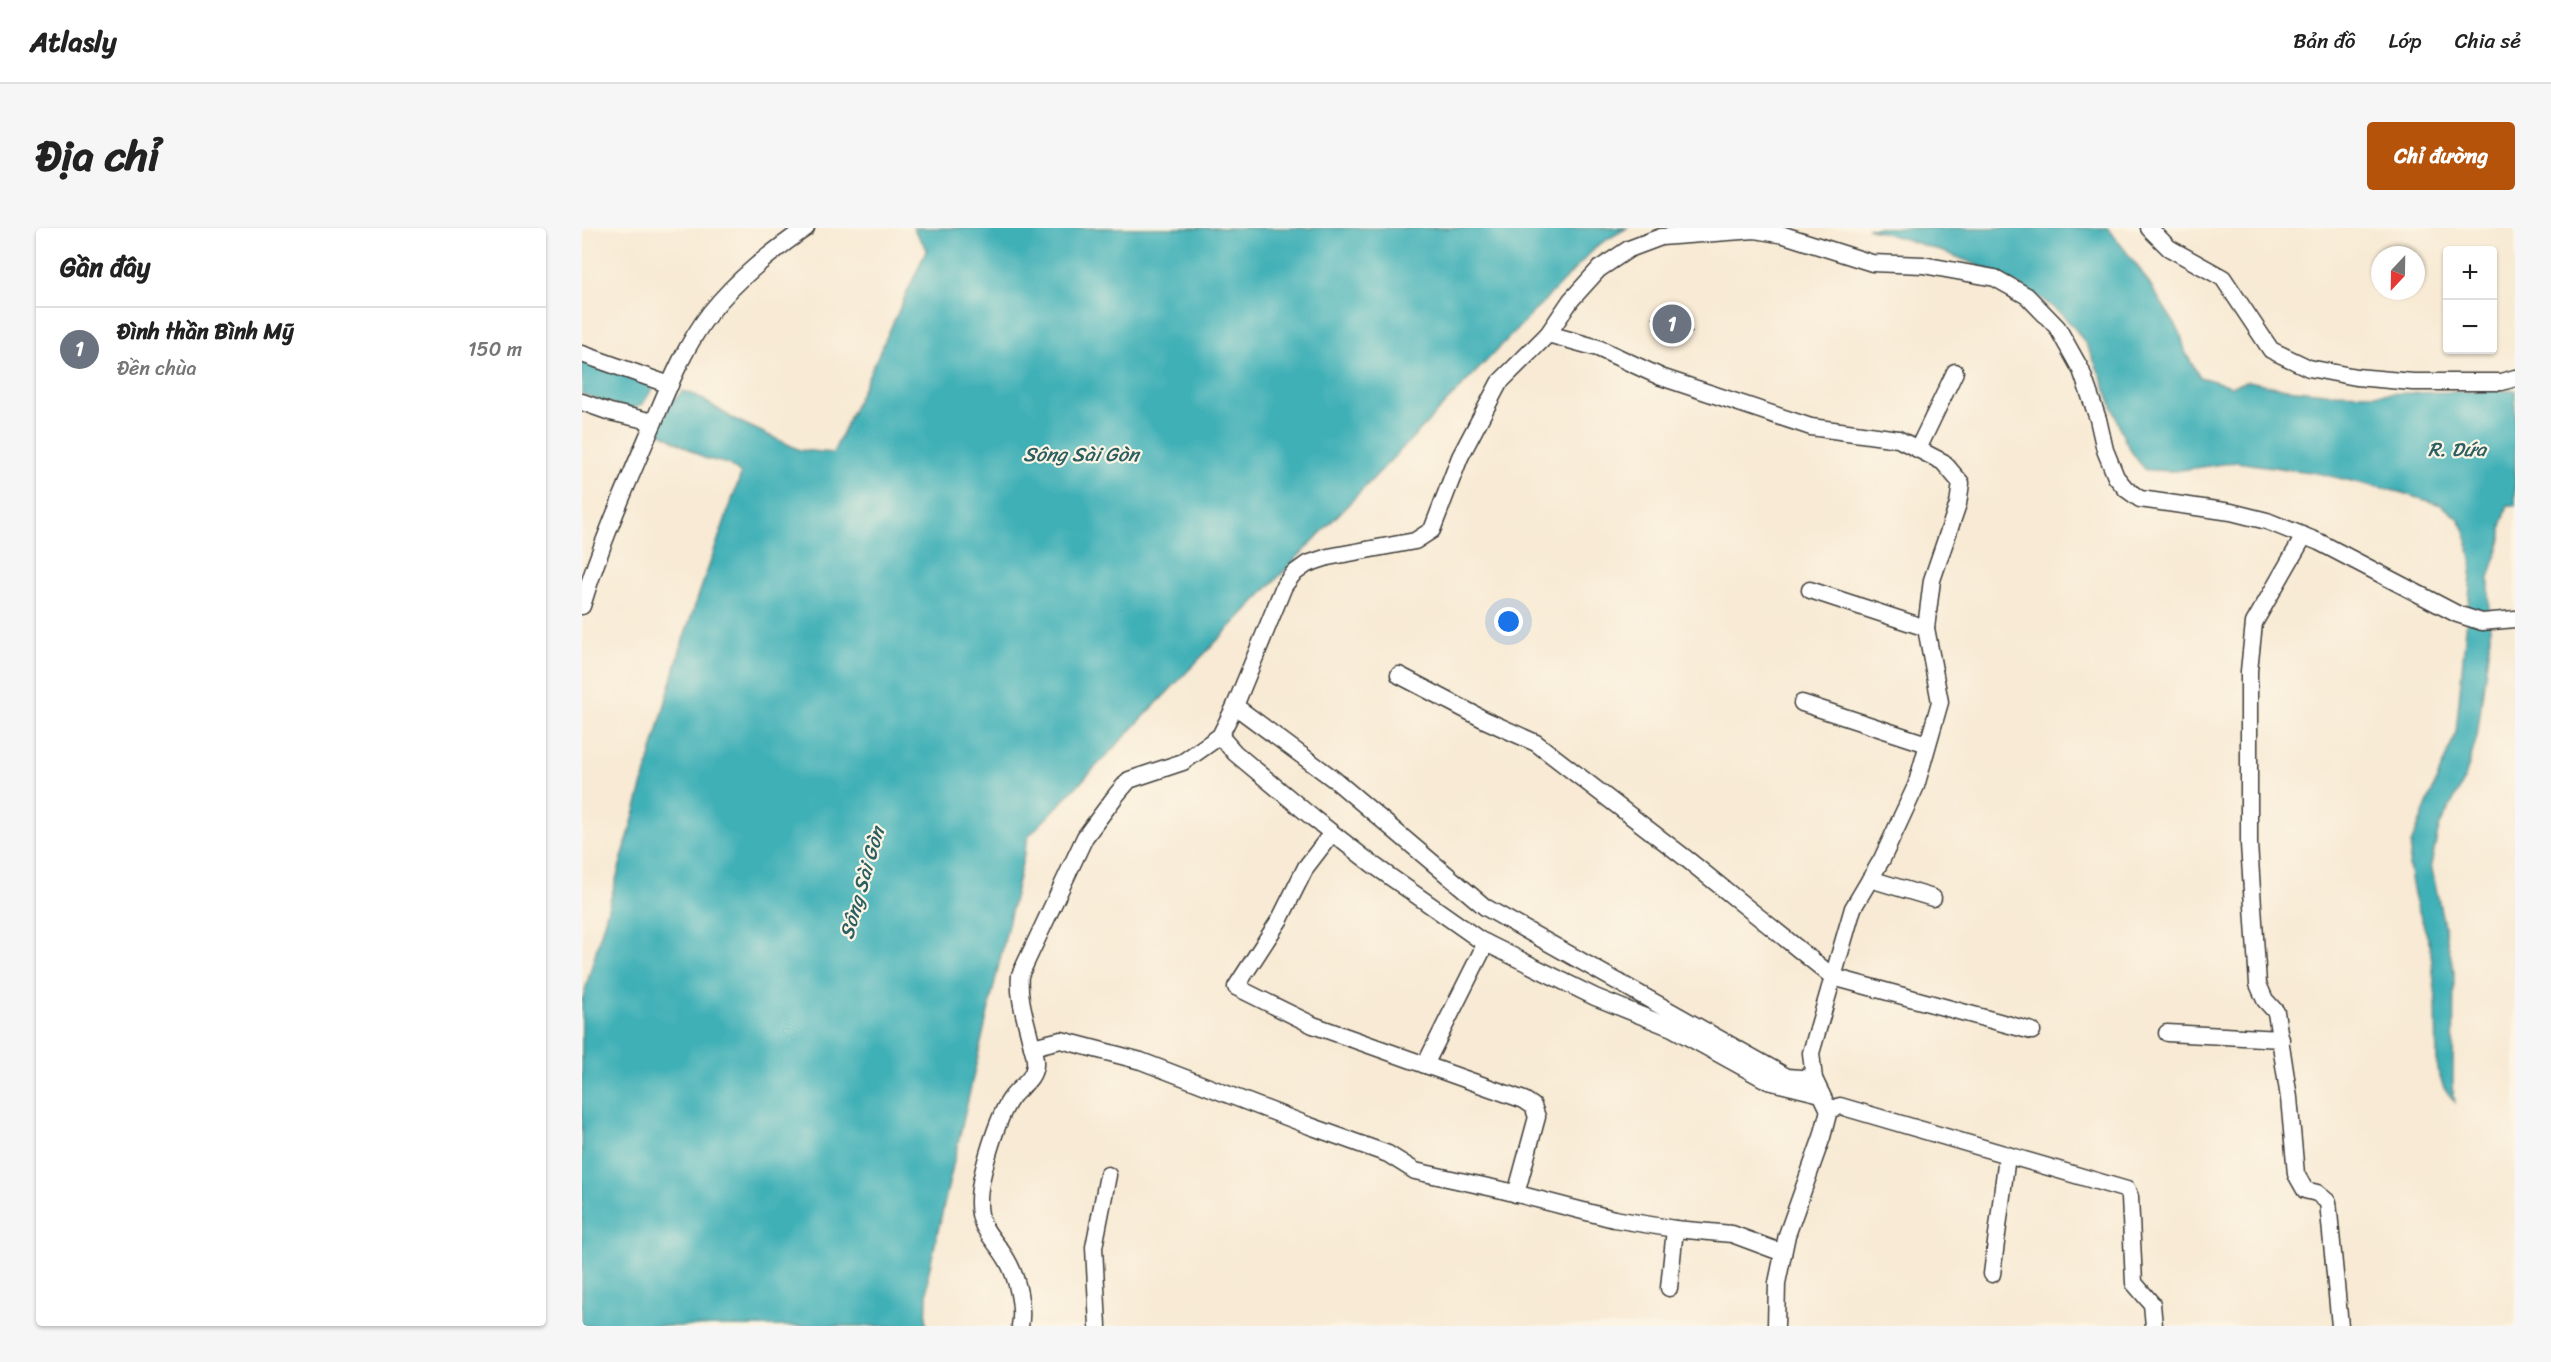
<!DOCTYPE html>
<html lang="vi">
<meta charset="utf-8">
<style>
body{margin:0;font-family:Sriracha,sans-serif;background:#f6f6f6;color:#222}
.controls{position:absolute;right:18px;top:18px;display:grid;overflow:hidden;border-radius:6px;box-shadow:0 2px 4px #0004}
.controls button{width:54px;height:54px;display:grid;place-items:center;padding:0;border:0;border-bottom:2px solid #e0e0e0;background:#fff;color:#222;font:30px sans-serif}
.compass{position:absolute;left:1789px;top:18px;width:54px;height:54px;border-radius:50%;background:#fff;box-shadow:0 2px 4px #0004;rotate:202deg}
.you{position:absolute;left:927px;top:394px;width:21px;height:21px;margin:-15px;border:4px solid #fff;border-radius:50%;background:#1a73e8;box-shadow:0 0 0 9px #1a73e833}
.badge{display:grid;place-items:center;width:39px;height:39px;border-radius:50%;background:#b45309;color:#fff;font-size:20px;font-weight:700}
.pin{position:absolute;translate:-50% -50%;border:3px solid #fff;box-shadow:0 2px 6px #0006}
.list{margin:0;padding:0;list-style:none}
h2{display:flex;justify-content:space-between;align-items:center;height:78px;margin:0;padding:0 24px;font-size:26px}
h2 small{font-size:20px;font-weight:400;color:#767676}
.list li{display:grid;grid-template-columns:39px 1fr auto;gap:18px;align-items:center;box-sizing:border-box;height:84px;padding:0 24px;border-top:2px solid #e0e0e0}
.list b{display:block;font-size:22px;white-space:nowrap}
.list p{margin:0;font-size:20px;white-space:nowrap;color:#767676}
.list em{font-size:20px;font-style:normal;color:#767676}
.map{position:relative;flex:none;width:1933px;height:1098px;overflow:hidden;border-radius:6px}
header{display:flex;align-items:center;gap:36px;box-sizing:border-box;height:84px;padding:0 30px;background:#fff;border-bottom:2px solid #e0e0e0}
header strong{font-size:28px}
nav{display:flex;gap:33px;margin-inline-start:auto;font-size:21px}
.intro{display:flex;align-items:center;justify-content:space-between;box-sizing:border-box;height:144px;padding:0 36px}
h1{margin:0;font-size:42px}
.button{padding:15px 27px;border-radius:6px;background:#b45309;color:#fff;font-size:21px;font-weight:700}
main{display:flex;gap:36px;padding:0 36px}
aside{flex:1;background:#fff;border-radius:6px;box-shadow:0 2px 4px #0004}
.map>svg:first-child{display:block}
.water{fill:#3fb0b7;stroke:#2e666a;stroke-width:1.5}
.building{fill:#d69bcb}
.lines{fill:none;stroke-linecap:round;stroke-linejoin:round}
.minor-casing{stroke:#3d3b38;stroke-width:19}
.minor{stroke:#fff;stroke-width:16}
.labels{text-anchor:middle;dominant-baseline:central;stroke-width:4.5;stroke-linejoin:round;paint-order:stroke}
.water-label{font-size:20px;font-style:italic;fill:#2c5f62;stroke:#fcf5e5}
</style>
<header>
<strong>Atlasly</strong>
<nav><a>Bản đồ</a><a>Lớp</a><a>Chia sẻ</a></nav>
</header>
<div class="intro"><h1>Địa chỉ</h1><a class="button">Chỉ đường</a></div>
<main>
<aside>
<h2>Gần đây<small></small></h2>
<ul class="list">
<li><span class="badge" style="background:#6b7280">1</span><div><b>Đình thần Bình Mỹ</b><p>Đền chùa</p></div><em>150 m</em></li>
</ul>
</aside>
<div class="map">
<svg width="1933" height="1098" viewBox="0 0 1933 1098">
<rect width="100%" height="100%" fill="#fcf5e5"/>
<filter id="ink" filterUnits="userSpaceOnUse"><feTurbulence type="fractalNoise" baseFrequency=".0167" numOctaves="2"/><feDisplacementMap in="SourceGraphic" scale="12" xChannelSelector="R" yChannelSelector="G"/><feConvolveMatrix kernelMatrix="1 2 1 2 8 2 1 2 1" color-interpolation-filters="sRGB"/></filter>
<filter id="wash" filterUnits="userSpaceOnUse"><feTurbulence type="fractalNoise" baseFrequency=".008" numOctaves="4" result="noise"/><feDisplacementMap in="SourceGraphic" scale="24" xChannelSelector="R" yChannelSelector="G"/><feGaussianBlur stdDeviation="1.35" result="paint"/><feColorMatrix in="noise" values="0 0 0 0 0 0 0 0 0 0 0 0 0 0 0 0 0 1.4 0 .05"/><feComposite in="paint" operator="in"/></filter>
<g filter="url(#wash)">
<rect width="100%" height="100%" fill="#f8ead4"/>
<g class="water">
<polygon points="331,0 1045,0 1016,17 446,609 346,1047 344,1098 0,1098 0,773 101,412 159,246 146,236 122,230 76,203 89,174 101,163 115,168 150,190 218,222 251,225 345,21"/>
<path d="M1285 0H1526L1559 43 1598 104 1604 126 1618 149 1649 158 1667 153 1704 161 1744 165 1793 166 1933 162V278L1926 277 1919 298V312L1907 350 1908 408 1895 509 1882 553 1857 599 1849 637 1872 743 1871 860 1873 874 1862 860 1855 841 1854 771 1848 717 1833 671 1827 639 1829 616 1874 504 1890 337 1883 303 1877 291 1859 277 1817 264 1735 245 1654 234 1593 243 1564 242C1533 210 1534 177 1515 140 1511 131 1507 120 1501 112 1464 52 1350 19 1285 0Z"/>
<polygon points="0,132 72,158 61,176 50,182 0,166"/>
</g>
<g id="blocks">
<polygon class="building" points="1091,76 1110,104 1090,117 1071,89"/>
</g>
</g>
<g filter="url(#ink)">
<use href="#blocks" fill-opacity="0" stroke="#3d3b38" stroke-width="1.5"/>
<g class="lines">
<g class="minor-casing">
<g id="minor">
<polyline points="1567,0 1587,20 1641,50 1689,122 1727,140 1774,149 1831,154 1920,154 1933,150"/>
<polyline points="966,106 1016,120 1079,149 1229,199 1316,211 1361,234 1379,255 1376,276 1350,352 1344,400 1358,474 1334,558 1300,631 1271,680 1229,825 1232,851 1247,882"/>
<polyline points="0,126 88,157"/>
<polyline points="0,174 28,184 72,194"/>
<polyline points="1336,221 1373,144"/>
<polyline points="1722,308 1672,395 1667,443 1667,616 1676,756 1683,772 1694,784 1707,870 1714,946 1723,962 1735,965 1746,974 1758,1098"/>
<polyline points="1228,362 1344,400"/>
<path d="M0 378C18 318 43 261 68 203 85 163 101 120 128 85 155 51 188 25 224 0"/>
<polyline points="817,447 903,492 954,515 1106,632 1251,749 1450,803"/>
<polyline points="1220,475 1345,516"/>
<polyline points="653,478 753,552 903,679 1205,849 1232,851"/>
<polyline points="638,508 653,525 731,590 790,636 898,712 1013,769 1090,800 1186,853 1239,866"/>
<polyline points="750,605 724,639 698,691 654,759 731,797 942,872 951,878 955,889 934,966"/>
<polyline points="1288,651 1351,670"/>
<polyline points="1585,805 1699,811"/>
<polyline points="450,819 479,812 559,833 728,898 806,926 833,943 920,962 1032,991 1093,1001 1150,1006 1201,1025"/>
<polyline points="843,837 904,715"/>
<polyline points="1410,1046 1425,928"/>
<polyline points="1087,1060 1093,1001"/>
<path d="M438 1098C442 1079 435 1049 425 1032 411 1008 396 1002 397 972 397 950 416 886 430 869 439 857 451 853 453 837 454 829 450 818 448 810 443 789 436 769 438 747L503 609 535 566 547 552 601 534 638 508 653 478 702 358 711 346 725 336 746 329 833 313 850 302 878 229 917 155 966 106 989 72 1017 41 1047 21 1079 9 1173 2 1202 7 1290 35 1341 37 1413 50 1445 68 1475 99 1499 142 1516 191 1523 222 1534 249 1544 261 1558 271 1649 284 1685 293 1737 314 1875 386 1900 394 1933 391"/>
<polyline points="516,1098 512,1019 526,947"/>
<polyline points="1194,1098 1195,1055 1205,1007 1240,909 1247,882 1258,878 1545,962 1548,969 1552,1055 1570,1076 1572,1098"/>
</g>
</g>
<use href="#minor" class="minor"/>
</g>
</g>
<g class="labels">
<g class="water-label">
<text x="1875" y="221">R. Dứa</text>
<text x="499" y="226">Sông Sài Gòn</text>
<text transform="translate(280 655) rotate(-74)">Sông Sài Gòn</text>
</g>
</g>
</svg>
<div class="controls">
<button>+</button>
<button>−</button>
</div>
<svg class="compass" viewBox="-18 -18 36 36"><path d="M0-13l5 13h-10z" fill="#e53935"/><path d="M0 13l5-13h-10z" fill="#767676"/></svg>
<div class="you"></div>
<div class="pin badge" style="left:1090px;top:96px;background:#6b7280">1</div>
</div>
</main>
